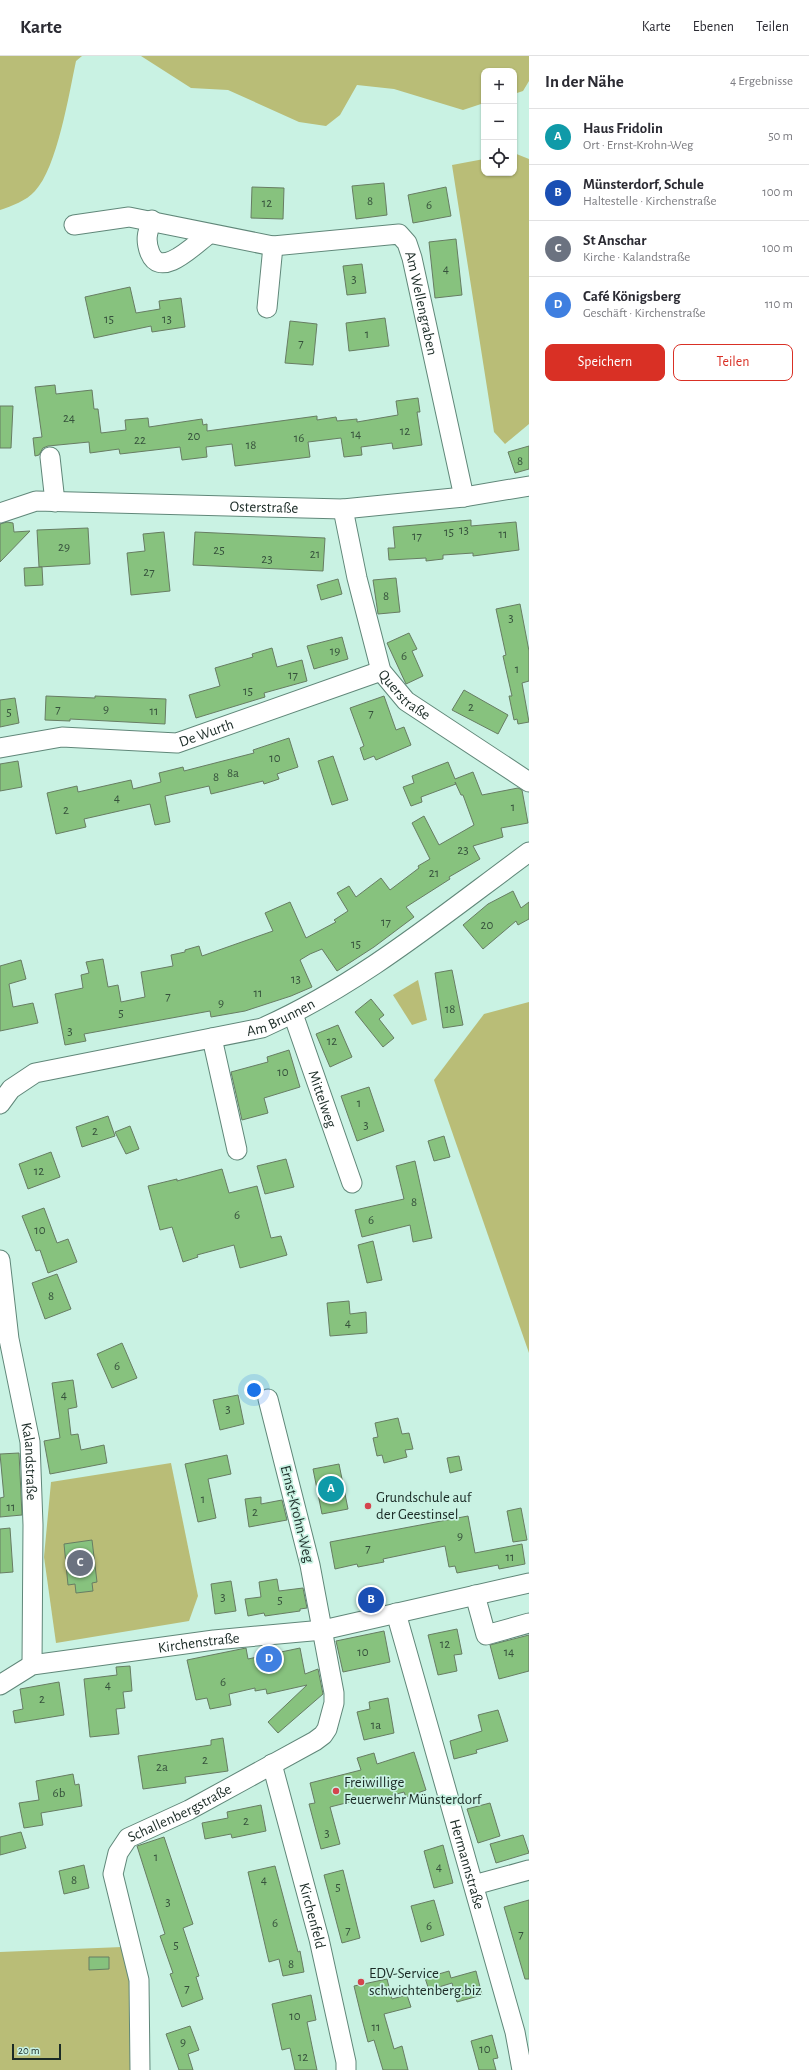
<!DOCTYPE html>
<html lang="de">
<meta charset="utf-8">
<style>
body{margin:0;font-family:"Alegreya Sans",sans-serif;background:#f2f2f3;color:#2b2b33}
.controls{position:absolute;right:12px;top:12px;display:grid;overflow:hidden;border-radius:8px;box-shadow:0 1px 3px #0004}
.controls button{width:36px;height:36px;display:grid;place-items:center;padding:0;border:0;border-bottom:1px solid #e1e1e2;background:#fff;color:#2b2b33;font:20px sans-serif}
.scale{position:absolute;left:12px;bottom:10px;width:49px;box-sizing:border-box;padding-left:4px;border:2px solid #1b2b26;border-top:0;font-size:11px;line-height:14px;white-space:nowrap;color:#1b2b26;-webkit-text-stroke:3px #c9f2e3;paint-order:stroke}
.you{position:absolute;left:254px;top:1334px;width:14px;height:14px;margin:-10px;border:3px solid #fff;border-radius:50%;background:#1a73e8;box-shadow:0 0 0 6px #1a73e833}
.badge{display:grid;place-items:center;width:26px;height:26px;border-radius:50%;background:#d93025;color:#fff;font-size:13px;font-weight:700}
.pin{position:absolute;translate:-50% -50%;border:2px solid #fff;box-shadow:0 1px 4px #0006}
.list{margin:0;padding:0;list-style:none}
h2{display:flex;justify-content:space-between;align-items:center;height:52px;margin:0;padding:0 16px;font-size:17px}
h2 small{font-size:13px;font-weight:400;color:#7c7c81}
.list li{display:grid;grid-template-columns:26px 1fr auto;gap:12px;align-items:center;box-sizing:border-box;height:56px;padding:0 16px;border-top:1px solid #e1e1e2}
.list b{display:block;font-size:15px;white-space:nowrap}
.list p{margin:0;font-size:13px;white-space:nowrap;color:#7c7c81}
.list em{font-size:13px;font-style:normal;color:#7c7c81}
.actions{display:flex;gap:8px;padding:12px 16px}
.actions a{flex:1;padding:9px 0;border:1px solid #d93025;border-radius:8px;text-align:center;font-size:14px;color:#d93025}
.actions .main{background:#d93025;color:#fff}
.icon{flex:none;width:22px;height:22px;fill:none;stroke:currentColor;stroke-width:2;stroke-linecap:round;stroke-linejoin:round}
.map{position:relative;flex:none;width:529px;height:2014px;overflow:hidden}
header{display:flex;align-items:center;gap:24px;box-sizing:border-box;height:56px;padding:0 20px;background:#fff;border-bottom:1px solid #e1e1e2}
header strong{font-size:19px}
nav{display:flex;gap:22px;margin-inline-start:auto;font-size:14px}
main{display:flex}
aside{flex:1;background:#fff}
.map>svg:first-child{display:block}
.green{fill:#b9bd77}
.building{fill:#87c27e;stroke:#677d63}
.lines{fill:none;stroke-linecap:round;stroke-linejoin:round}
.minor-casing{stroke:#608779;stroke-width:21}
.minor{stroke:#fff;stroke-width:19}
.poi-dot{fill:#d4444d;stroke:#c9f2e3;stroke-width:1.5}
.labels{text-anchor:middle;dominant-baseline:central;stroke-width:3.5;stroke-linejoin:round;paint-order:stroke}
.number-label{font-size:13px;fill:#36513c}
.street-label{font-size:15px;fill:#1b2b26;stroke:#c9f2e3}
.poi-label{font-size:15px;fill:#1b2b26;stroke:#c9f2e3;text-anchor:start}
</style>
<header>
<strong>Karte</strong>
<nav><a>Karte</a><a>Ebenen</a><a>Teilen</a></nav>
</header>
<main>
<div class="map">
<svg width="529" height="2014" viewBox="0 0 529 2014">
<rect width="100%" height="100%" fill="#c9f2e3"/>
<g class="green">
<path d="M0 0H82L76 5C69 38 57 112 35 135 26 145 12 150 0 154Z"/>
<polygon points="141,0 529,0 529,25 523,35 514,38 514,15 484,15 484,47 463,54 394,33 357,29 340,59 326,70 299,66 228,34 191,32"/>
<polygon points="514,97 529,103 529,368 505,388 494,376 452,109 484,103 484,117 514,117"/>
<polygon points="418,924 427,964 412,969 393,939"/>
<polygon points="529,946 529,1297 434,1024 484,958"/>
<polygon points="171,1407 198,1540 189,1565 56,1587 44,1501 51,1426"/>
<polygon points="122,1891 132,1930 130,2014 0,2014 0,1896"/>
</g>
<g class="building">
<polygon points="384,127 387,159 356,163 352,130"/>
<polygon points="252,131 284,132 283,163 251,162"/>
<polygon points="446,131 451,160 413,167 408,139"/>
<polygon points="456,183 462,239 435,242 429,186"/>
<polygon points="362,208 366,237 347,239 343,210"/>
<polygon points="130,231 136,257 160,253 159,245 181,242 185,271 152,276 151,270 94,282 85,241"/>
<polygon points="385,262 389,290 349,295 346,267"/>
<polygon points="290,265 317,268 313,309 285,307"/>
<polygon points="55,329 56,338 92,334 94,353 98,353 101,377 126,374 125,364 148,362 149,371 202,363 203,369 207,368 207,375 317,360 317,364 336,361 337,365 357,363 357,366 398,359 396,345 418,342 420,356 417,356 422,389 393,393 392,387 361,391 362,399 344,401 341,382 308,386 310,401 235,410 232,388 206,391 207,401 182,404 180,391 120,398 119,393 90,397 89,386 48,390 43,392 39,399 35,400 33,382 42,381 35,331"/>
<polygon points="0,350 13,350 11,392 0,392"/>
<polygon points="529,390 529,413 515,417 508,396"/>
<polygon points="471,464 471,470 516,466 519,494 473,500 473,497 443,499 443,503 426,505 426,502 389,504 388,492 395,492 393,471"/>
<polygon points="7,466 13,467 14,476 30,475 0,506 0,468"/>
<polygon points="88,472 90,508 39,511 37,474"/>
<polygon points="164,476 170,535 131,539 127,497 145,495 143,478"/>
<polygon points="195,476 325,482 323,515 193,509"/>
<polygon points="42,511 43,529 25,530 24,512"/>
<polygon points="396,522 400,556 378,558 373,524"/>
<polygon points="338,523 342,538 321,544 317,529"/>
<polygon points="520,548 529,595 529,625 522,627 529,666 518,668 517,663 514,664 509,640 512,640 503,600 506,599 496,553"/>
<polygon points="409,577 417,593 412,595 423,620 406,628 387,587"/>
<polygon points="342,581 348,603 314,613 307,590"/>
<polygon points="272,592 277,611 302,604 307,625 264,637 265,641 196,662 189,639 220,630 215,612 253,601 252,598"/>
<polygon points="464,634 508,659 498,678 452,654"/>
<polygon points="46,640 95,642 95,640 166,643 165,668 70,663 70,665 45,664"/>
<polygon points="384,640 396,674 404,671 411,689 376,704 374,700 364,704 360,692 364,690 350,652"/>
<polygon points="15,642 19,667 0,671 0,644"/>
<polygon points="289,682 298,711 277,718 279,723 264,728 263,725 211,738 209,730 165,740 170,766 155,769 150,748 84,763 86,771 56,778 47,737 77,730 78,736 131,724 133,733 161,726 159,717 183,711 184,715 254,697 253,694"/>
<polygon points="333,700 348,744 332,749 318,705"/>
<polygon points="18,705 22,731 0,735 0,708"/>
<polygon points="448,706 455,723 473,716 482,739 518,732 522,734 528,767 501,772 503,781 473,790 480,803 449,821 450,823 406,851 414,861 374,891 337,915 322,893 310,898 300,904 312,931 291,940 245,955 211,961 210,955 84,978 86,985 65,989 55,938 83,932 81,919 89,917 86,906 103,903 108,931 118,929 121,946 145,941 141,916 173,910 171,899 185,896 185,894 199,890 202,900 273,875 265,857 290,846 306,882 336,866 334,864 348,855 337,837 349,830 356,841 381,822 390,834 419,812 418,810 430,803 412,767 424,760 439,789 474,769 463,739 461,739 455,726 456,728 421,741 422,746 411,750 403,731 414,727 412,720"/>
<polygon points="513,835 521,852 529,846 529,863 518,869 516,865 483,893 463,869 488,848"/>
<polygon points="21,904 26,923 9,928 13,951 33,947 38,967 0,975 0,910"/>
<polygon points="452,914 463,969 443,972 435,917"/>
<polygon points="371,943 384,959 379,963 394,982 383,991 355,956"/>
<polygon points="338,969 352,1001 330,1011 316,978"/>
<polygon points="289,994 300,1031 264,1042 268,1057 242,1064 231,1016 268,1006 267,1001"/>
<polygon points="369,1031 384,1075 357,1085 341,1040"/>
<polygon points="108,1060 115,1080 82,1091 76,1071"/>
<polygon points="130,1070 139,1093 126,1098 115,1076"/>
<polygon points="444,1080 450,1101 434,1105 428,1085"/>
<polygon points="51,1096 60,1121 28,1133 19,1108"/>
<polygon points="286,1103 294,1131 265,1138 257,1110"/>
<polygon points="415,1105 432,1182 413,1186 410,1169 362,1181 355,1154 404,1143 396,1110"/>
<polygon points="222,1113 229,1137 257,1130 271,1182 281,1180 287,1199 240,1212 234,1189 197,1199 198,1201 183,1206 172,1171 160,1174 148,1130 177,1123 177,1125"/>
<polygon points="44,1152 57,1187 68,1183 77,1206 48,1217 40,1194 36,1195 22,1160"/>
<polygon points="373,1185 382,1224 367,1227 358,1189"/>
<polygon points="57,1218 71,1253 45,1263 32,1227"/>
<polygon points="349,1245 350,1258 366,1256 367,1277 330,1280 327,1247"/>
<polygon points="122,1287 137,1322 112,1332 97,1298"/>
<polygon points="73,1324 77,1351 68,1353 71,1379 78,1378 81,1394 104,1389 107,1407 50,1418 44,1385 60,1382 52,1327"/>
<polygon points="238,1339 244,1368 220,1374 213,1344"/>
<polygon points="398,1362 402,1378 409,1377 413,1393 405,1394 407,1401 384,1407 382,1399 377,1400 373,1382 378,1381 375,1367"/>
<polygon points="19,1397 22,1459 0,1461 0,1442 4,1441 0,1398"/>
<polygon points="227,1399 231,1418 208,1423 216,1462 198,1466 185,1408"/>
<polygon points="459,1400 462,1414 450,1417 447,1402"/>
<polygon points="339,1408 348,1453 322,1458 313,1413"/>
<polygon points="261,1441 261,1448 282,1444 287,1464 249,1471 245,1443"/>
<polygon points="521,1452 527,1484 513,1486 507,1455"/>
<polygon points="468,1460 475,1497 522,1488 525,1508 499,1513 498,1509 457,1517 455,1510 449,1511 445,1490 383,1503 384,1506 358,1511 357,1508 335,1513 330,1486"/>
<polygon points="10,1472 13,1516 0,1517 0,1473"/>
<polygon points="92,1484 97,1526 92,1527 93,1535 76,1537 75,1528 68,1529 64,1488"/>
<polygon points="277,1523 279,1535 303,1532 307,1552 300,1553 300,1555 265,1560 264,1557 248,1560 245,1543 261,1541 259,1526"/>
<polygon points="231,1525 236,1555 215,1558 211,1528"/>
<polygon points="457,1573 462,1598 454,1599 457,1615 438,1619 428,1579"/>
<polygon points="384,1575 390,1606 343,1616 336,1585"/>
<polygon points="529,1579 529,1615 499,1623 490,1589"/>
<polygon points="246,1592 248,1603 300,1592 305,1618 318,1613 323,1638 278,1677 268,1666 307,1629 267,1638 266,1633 255,1635 255,1632 229,1638 231,1649 210,1653 207,1642 196,1644 187,1604"/>
<polygon points="130,1610 132,1635 123,1636 125,1652 116,1653 119,1678 90,1681 84,1623 117,1619 116,1611"/>
<polygon points="59,1626 64,1659 15,1667 13,1655 23,1653 20,1633"/>
<polygon points="388,1642 394,1677 364,1684 357,1656 370,1653 369,1646"/>
<polygon points="498,1654 508,1685 476,1694 477,1697 454,1703 450,1685 482,1675 478,1659"/>
<polygon points="223,1682 228,1715 185,1721 186,1727 143,1733 138,1700 211,1689 211,1684"/>
<polygon points="414,1696 426,1734 406,1741 404,1736 375,1744 374,1740 330,1751 340,1788 321,1793 309,1748 315,1747 310,1727 361,1714 357,1702 374,1697 377,1708"/>
<polygon points="73,1718 75,1729 79,1728 82,1750 41,1757 43,1769 24,1772 19,1747 39,1744 36,1725"/>
<polygon points="490,1747 500,1780 478,1787 467,1753"/>
<polygon points="261,1749 266,1775 232,1782 231,1778 205,1783 202,1767 228,1762 227,1756"/>
<polygon points="21,1776 26,1792 0,1799 0,1781"/>
<polygon points="523,1779 529,1797 496,1807 490,1788"/>
<polygon points="164,1781 193,1868 183,1872 199,1920 196,1921 203,1943 182,1951 170,1918 173,1917 160,1880 165,1878 137,1790"/>
<polygon points="443,1789 453,1827 434,1832 424,1795"/>
<polygon points="84,1809 89,1832 64,1838 59,1815"/>
<polygon points="275,1810 298,1896 300,1895 304,1916 283,1920 279,1903 269,1906 248,1816"/>
<polygon points="343,1814 360,1882 342,1887 324,1819"/>
<polygon points="434,1844 444,1879 421,1886 411,1850"/>
<polygon points="529,1844 529,1923 525,1923 504,1851"/>
<polygon points="89,1901 109,1901 109,1913 89,1914"/>
<polygon points="449,1915 451,1922 476,1915 482,1939 457,1946 452,1927 429,1934 425,1922"/>
<polygon points="387,1923 392,1943 407,1939 411,1951 384,1958 394,1993 402,1990 408,2014 383,2014 374,1984 368,1986 362,1963 354,1930"/>
<polygon points="311,1939 316,1964 307,1966 317,2014 295,2014 290,1992 282,1994 272,1948"/>
<polygon points="190,1970 199,1994 188,1998 193,2014 179,2014 166,1978"/>
<polygon points="492,1979 498,2002 493,2003 496,2014 479,2014 471,1985"/>
</g>
<g class="lines">
<g class="minor-casing">
<g id="minor">
<path d="M152 164C147 177 145 184 150 197 161 224 195 188 209 178"/>
<path id="s1" d="M74 169 129 161 273 190 399 178 407 187 412 202 464 441"/>
<polyline points="267,252 273,190"/>
<polyline points="50,401 55,446"/>
<path id="s2" d="M343 453 357 522 381 615 406 645 529 726"/>
<path id="s3" d="M0 457 36 445 343 453 464 441 529 430"/>
<path id="s4" d="M0 692 62 681 177 687 381 615"/>
<path id="s5" d="M293 958 352 1127"/>
<polyline points="212,982 237,1094"/>
<path id="s6" d="M0 1048 11 1033 35 1017 262 972C359 929 443 859 529 796"/>
<path id="s7" d="M0 1204 9 1283 30 1386 33 1469 32 1609"/>
<polyline points="475,1539 486,1579 529,1567"/>
<path id="s8" d="M396 1557 515 1976 522 2014"/>
<path id="s9" d="M0 1629 32 1609 214 1584 323 1574 529 1527"/>
<path id="s10" d="M272 1708 319 1883 346 2006V2014"/>
<polyline points="474,1829 529,1814"/>
<path id="s11" d="M140 2014 139 1924 113 1818 118 1797 128 1782 189 1754 315 1685 323 1679 327 1673 334 1647V1637L310 1509 268 1343"/>
</g>
</g>
<use href="#minor" class="minor"/>
</g>
<g class="poi-dot">
<circle cx="368" cy="1450" r="4"/>
<circle cx="336" cy="1735" r="4"/>
<circle cx="361" cy="1926" r="4"/>
</g>
<g class="labels">
<g class="number-label">
<text x="370" y="145">8</text>
<text x="267" y="147">12</text>
<text x="429" y="149">6</text>
<text x="446" y="213">4</text>
<text x="354" y="223">3</text>
<text x="109" y="263">15</text>
<text x="167" y="263">13</text>
<text x="367" y="278">1</text>
<text x="301" y="287">7</text>
<text x="69" y="362">24</text>
<text x="405" y="375">12</text>
<text x="356" y="378">14</text>
<text x="194" y="380">20</text>
<text x="299" y="382">16</text>
<text x="140" y="384">22</text>
<text x="251" y="389">18</text>
<text x="520" y="405">8</text>
<text x="464" y="474">13</text>
<text x="449" y="476">15</text>
<text x="503" y="478">11</text>
<text x="417" y="480">17</text>
<text x="64" y="491">29</text>
<text x="219" y="494">25</text>
<text x="315" y="498">21</text>
<text x="267" y="503">23</text>
<text x="149" y="516">27</text>
<text x="386" y="540">8</text>
<text x="511" y="562">3</text>
<text x="335" y="595">19</text>
<text x="404" y="600">6</text>
<text x="517" y="613">1</text>
<text x="293" y="619">17</text>
<text x="248" y="635">15</text>
<text x="471" y="651">2</text>
<text x="58" y="653">7</text>
<text x="106" y="653">9</text>
<text x="154" y="655">11</text>
<text x="9" y="656">5</text>
<text x="371" y="657">7</text>
<text x="275" y="702">10</text>
<text x="233" y="717">8a</text>
<text x="216" y="721">8</text>
<text x="117" y="742">4</text>
<text x="513" y="751">1</text>
<text x="66" y="754">2</text>
<text x="463" y="794">23</text>
<text x="434" y="817">21</text>
<text x="386" y="866">17</text>
<text x="487" y="869">20</text>
<text x="356" y="888">15</text>
<text x="296" y="923">13</text>
<text x="258" y="937">11</text>
<text x="168" y="940">7</text>
<text x="221" y="947">9</text>
<text x="450" y="953">18</text>
<text x="121" y="957">5</text>
<text x="70" y="975">3</text>
<text x="332" y="985">12</text>
<text x="283" y="1016">10</text>
<text x="359" y="1047">1</text>
<text x="366" y="1069">3</text>
<text x="95" y="1075">2</text>
<text x="39" y="1115">12</text>
<text x="414" y="1146">8</text>
<text x="237" y="1159">6</text>
<text x="371" y="1164">6</text>
<text x="40" y="1174">10</text>
<text x="51" y="1240">8</text>
<text x="348" y="1267">4</text>
<text x="117" y="1310">6</text>
<text x="64" y="1339">4</text>
<text x="228" y="1353">3</text>
<text x="203" y="1443">1</text>
<text x="11" y="1451">11</text>
<text x="255" y="1456">2</text>
<text x="460" y="1480">9</text>
<text x="368" y="1492">7</text>
<text x="510" y="1501">11</text>
<text x="223" y="1541">3</text>
<text x="280" y="1544">5</text>
<text x="445" y="1588">12</text>
<text x="363" y="1596">10</text>
<text x="509" y="1596">14</text>
<text x="223" y="1626">6</text>
<text x="108" y="1629">4</text>
<text x="42" y="1643">2</text>
<text x="376" y="1669">1a</text>
<text x="205" y="1704">2</text>
<text x="162" y="1711">2a</text>
<text x="59" y="1737">6b</text>
<text x="246" y="1765">2</text>
<text x="327" y="1777">3</text>
<text x="156" y="1801">1</text>
<text x="439" y="1811">4</text>
<text x="74" y="1824">8</text>
<text x="264" y="1824">4</text>
<text x="338" y="1831">5</text>
<text x="168" y="1846">3</text>
<text x="275" y="1867">6</text>
<text x="429" y="1870">6</text>
<text x="348" y="1874">7</text>
<text x="521" y="1878">7</text>
<text x="176" y="1889">5</text>
<text x="291" y="1908">8</text>
<text x="187" y="1932">7</text>
<text x="295" y="1960">10</text>
<text x="376" y="1971">11</text>
<text x="183" y="1986">9</text>
<text x="485" y="1993">10</text>
<text x="303" y="2001">12</text>
</g>
<g class="street-label">
<text stroke="none"><textPath href="#s1" startOffset="403">Am Wellengraben</textPath></text>
<text stroke="none"><textPath href="#s3" startOffset="266">Osterstraße</textPath></text>
<text stroke="none"><textPath href="#s2" startOffset="200">Querstraße</textPath></text>
<text stroke="none"><textPath href="#s4" startOffset="209">De Wurth</textPath></text>
<text stroke="none"><textPath href="#s6" startOffset="300">Am Brunnen</textPath></text>
<text stroke="none"><textPath href="#s5" startOffset="90">Mittelweg</textPath></text>
<text stroke="none"><textPath href="#s7" startOffset="204">Kalandstraße</textPath></text>
<text transform="translate(297 1458) rotate(76)">Ernst-Krohn-Weg</text>
<text stroke="none"><textPath href="#s9" startOffset="206">Kirchenstraße</textPath></text>
<text stroke="none"><textPath href="#s11" startOffset="296">Schallenbergstraße</textPath></text>
<text stroke="none"><textPath href="#s8" startOffset="261">Hermannstraße</textPath></text>
<text stroke="none"><textPath href="#s10" startOffset="157">Kirchenfeld</textPath></text>
</g>
<g class="poi-label">
<text x="376" y="1441">Grundschule auf<tspan x="376" dy="17">der Geestinsel</tspan></text>
<text x="344" y="1726">Freiwillige<tspan x="344" dy="17">Feuerwehr Münsterdorf</tspan></text>
<text x="369" y="1917">EDV-Service<tspan x="369" dy="17">schwichtenberg.biz</tspan></text>
</g>
</g>
</svg>
<div class="controls">
<button>+</button>
<button>−</button>
<button><svg class="icon" aria-label="locate" viewBox="0 0 24 24"><circle cx="12" cy="12" r="6"/><path d="M12 2v4M12 18v4M2 12h4M18 12h4"/></svg></button>
</div>
<div class="scale">20 m</div>
<div class="you"></div>
<div class="pin badge" style="left:331px;top:1433px;background:#0f9aa8">A</div>
<div class="pin badge" style="left:371px;top:1544px;background:#1a4fb4">B</div>
<div class="pin badge" style="left:80px;top:1507px;background:#6b7280">C</div>
<div class="pin badge" style="left:269px;top:1603px;background:#3f7fe0">D</div>
</div>
<aside>
<h2>In der Nähe<small>4 Ergebnisse</small></h2>
<ul class="list">
<li><span class="badge" style="background:#0f9aa8">A</span><div><b>Haus Fridolin</b><p>Ort · Ernst-Krohn-Weg</p></div><em>50 m</em></li>
<li><span class="badge" style="background:#1a4fb4">B</span><div><b>Münsterdorf, Schule</b><p>Haltestelle · Kirchenstraße</p></div><em>100 m</em></li>
<li><span class="badge" style="background:#6b7280">C</span><div><b>St Anschar</b><p>Kirche · Kalandstraße</p></div><em>100 m</em></li>
<li><span class="badge" style="background:#3f7fe0">D</span><div><b>Café Königsberg</b><p>Geschäft · Kirchenstraße</p></div><em>110 m</em></li>
</ul>
<div class="actions"><a class="main">Speichern</a><a>Teilen</a></div>
</aside>
</main>
